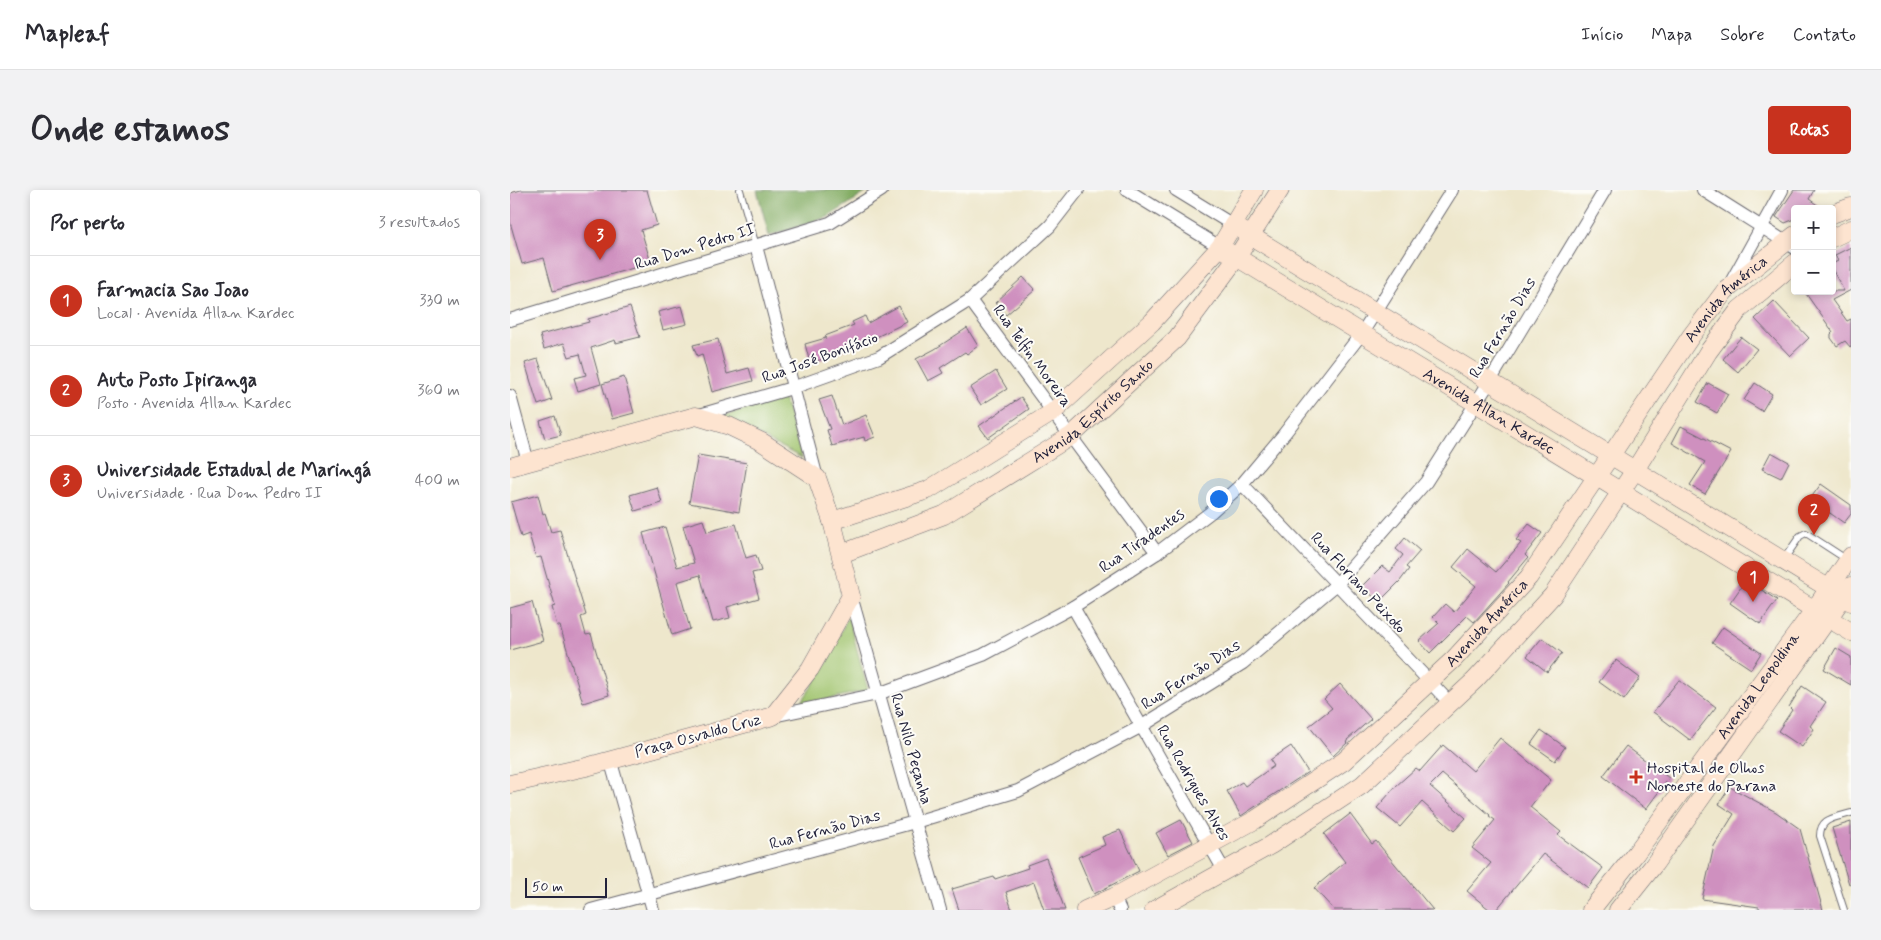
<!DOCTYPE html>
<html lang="pt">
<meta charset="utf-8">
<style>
body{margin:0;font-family:Mynerve,sans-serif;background:#f2f2f3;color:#2b2b33}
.controls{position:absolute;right:15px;top:15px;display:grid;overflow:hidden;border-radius:5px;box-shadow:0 2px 8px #0003}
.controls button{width:45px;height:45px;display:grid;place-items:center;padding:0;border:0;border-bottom:1px solid #e1e1e2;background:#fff;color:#2b2b33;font:25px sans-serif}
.scale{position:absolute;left:15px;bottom:12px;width:82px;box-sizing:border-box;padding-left:5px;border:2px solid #22223b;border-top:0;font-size:14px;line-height:18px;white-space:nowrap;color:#22223b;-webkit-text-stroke:4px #fdfcf7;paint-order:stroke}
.you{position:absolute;left:708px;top:308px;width:18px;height:18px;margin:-12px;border:4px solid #fff;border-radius:50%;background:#1a73e8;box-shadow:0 0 0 8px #1a73e833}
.badge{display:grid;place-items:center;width:32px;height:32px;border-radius:50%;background:#c8321e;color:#fff;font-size:16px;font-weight:700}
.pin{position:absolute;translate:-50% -41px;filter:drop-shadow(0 1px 2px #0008)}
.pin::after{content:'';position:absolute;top:26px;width:18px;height:15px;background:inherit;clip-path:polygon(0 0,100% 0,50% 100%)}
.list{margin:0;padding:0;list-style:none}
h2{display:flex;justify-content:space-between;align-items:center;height:65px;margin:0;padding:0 20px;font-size:21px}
h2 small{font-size:16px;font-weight:400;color:#7c7c81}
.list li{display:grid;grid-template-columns:32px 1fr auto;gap:15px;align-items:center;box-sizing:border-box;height:90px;padding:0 20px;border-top:1px solid #e1e1e2}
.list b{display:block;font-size:19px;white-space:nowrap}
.list p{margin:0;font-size:16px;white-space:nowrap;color:#7c7c81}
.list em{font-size:16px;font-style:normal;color:#7c7c81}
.map{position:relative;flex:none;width:1341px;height:720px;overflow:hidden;border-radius:5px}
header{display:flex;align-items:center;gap:30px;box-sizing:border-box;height:70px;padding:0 25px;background:#fff;border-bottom:1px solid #e1e1e2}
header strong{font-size:24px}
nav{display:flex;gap:28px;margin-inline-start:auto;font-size:18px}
.intro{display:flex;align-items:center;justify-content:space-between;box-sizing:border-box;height:120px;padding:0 30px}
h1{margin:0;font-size:35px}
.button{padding:12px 22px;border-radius:5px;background:#c8321e;color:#fff;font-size:18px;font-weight:700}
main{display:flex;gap:30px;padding:0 30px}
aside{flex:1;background:#fff;border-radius:5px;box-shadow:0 2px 8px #0003}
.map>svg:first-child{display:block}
.green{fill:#a0c46e;stroke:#617354}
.forest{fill:#80aa61;stroke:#51664e}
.building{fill:#cf90bf}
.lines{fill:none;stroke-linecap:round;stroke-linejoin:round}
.lane-casing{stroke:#69676e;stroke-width:8}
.street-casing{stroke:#69676e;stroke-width:14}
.secondary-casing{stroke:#69676e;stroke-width:19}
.lane{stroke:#fff;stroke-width:6}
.street{stroke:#fff;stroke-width:12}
.secondary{stroke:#fde4d0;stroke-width:18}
.poi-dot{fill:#c8321e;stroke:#fdfcf7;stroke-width:2}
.labels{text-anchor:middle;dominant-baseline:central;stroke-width:4;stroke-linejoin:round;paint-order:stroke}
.street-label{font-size:16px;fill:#22223b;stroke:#fdfcf7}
.poi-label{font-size:16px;fill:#22223b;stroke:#fdfcf7;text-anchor:start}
</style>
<header>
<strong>Mapleaf</strong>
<nav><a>Início</a><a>Mapa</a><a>Sobre</a><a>Contato</a></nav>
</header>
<div class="intro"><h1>Onde estamos</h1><a class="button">Rotas</a></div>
<main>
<aside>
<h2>Por perto<small>3 resultados</small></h2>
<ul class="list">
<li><span class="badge">1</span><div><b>Farmacia Sao Joao</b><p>Local · Avenida Allan Kardec</p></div><em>330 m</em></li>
<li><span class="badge">2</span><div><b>Auto Posto Ipiranga</b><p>Posto · Avenida Allan Kardec</p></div><em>360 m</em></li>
<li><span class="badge">3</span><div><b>Universidade Estadual de Maringá</b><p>Universidade · Rua Dom Pedro II</p></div><em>400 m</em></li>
</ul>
</aside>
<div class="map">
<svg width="1341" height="720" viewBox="0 0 1341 720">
<rect width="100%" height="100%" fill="#fdfcf7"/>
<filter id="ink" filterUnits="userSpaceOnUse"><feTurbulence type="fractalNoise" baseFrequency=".02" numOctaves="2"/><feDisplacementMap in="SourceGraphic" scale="10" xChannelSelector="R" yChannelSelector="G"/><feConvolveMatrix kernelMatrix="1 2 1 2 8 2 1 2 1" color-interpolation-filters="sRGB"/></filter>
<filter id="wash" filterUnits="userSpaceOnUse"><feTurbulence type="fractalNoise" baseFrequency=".0096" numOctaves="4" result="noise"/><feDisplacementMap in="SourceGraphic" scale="20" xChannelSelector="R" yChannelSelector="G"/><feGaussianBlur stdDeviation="1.12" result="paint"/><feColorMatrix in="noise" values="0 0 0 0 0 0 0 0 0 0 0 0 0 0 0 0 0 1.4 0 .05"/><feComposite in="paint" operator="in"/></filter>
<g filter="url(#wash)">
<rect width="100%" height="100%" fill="#eee7cc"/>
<g class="green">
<polygon points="274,209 292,268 211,226"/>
<polygon points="338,426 358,500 289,516 318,471"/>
</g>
<polygon class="forest" points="247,0 360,0 318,27 259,46"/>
<g id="blocks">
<g class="building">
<polygon points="11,0 137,0 147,35 131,40 141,73 43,101 34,68 12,74 0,32 0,3"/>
<polygon points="1284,0 1304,0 1299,9 1313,19 1285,19 1285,29 1275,33 1266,27"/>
<polygon points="1341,57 1341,100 1322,110 1337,131 1341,129 1341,158 1335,151 1327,156 1321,148 1321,144 1323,142 1294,101 1334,101 1322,79 1322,74 1328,71 1325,65"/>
<polygon points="513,87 525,100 496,125 485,113"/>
<polygon points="1264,111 1299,148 1280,166 1245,129"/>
<polygon points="172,116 177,134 153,140 148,122"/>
<polygon points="389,116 397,132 356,152 319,165 320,167 300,173 295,154 316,148 315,146 344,135 342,132 355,126 358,133"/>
<polygon points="120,117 130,147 106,153 105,150 81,158 91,194 68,201 64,188 76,185 70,164 59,167 54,153 34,159 30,145 79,132 78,129"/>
<polygon points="457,138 468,156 457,164 455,162 430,178 433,183 418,191 406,169 425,159"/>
<polygon points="1231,147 1247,159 1228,182 1213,169"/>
<polygon points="208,149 217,184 239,178 243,191 202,202 192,164 187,166 183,155"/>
<polygon points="28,169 42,210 28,215 15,173"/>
<polygon points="486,181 497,199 471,215 460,198"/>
<polygon points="114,187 124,223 102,229 92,194"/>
<polygon points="1198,193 1218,204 1207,223 1187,212"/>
<polygon points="1245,193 1262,204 1252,221 1234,210"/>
<polygon points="322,206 332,235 356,225 365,247 355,251 354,247 322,256 317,240 320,239 309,210"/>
<polygon points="511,207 519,219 478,248 469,236"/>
<polygon points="45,226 51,245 35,249 30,231"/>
<polygon points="1171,236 1221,262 1195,304 1180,295 1195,272 1162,253"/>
<polygon points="1261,262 1279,272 1271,288 1252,279"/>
<polygon points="188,265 237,273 229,322 179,313"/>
<polygon points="1311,294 1341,315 1341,324 1334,333 1300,309"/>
<polygon points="147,297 152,313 125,321 120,305"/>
<polygon points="28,305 33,324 35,323 41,342 50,340 76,425 71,427 76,445 81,444 99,505 73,513 50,436 47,436 42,417 45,416 31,367 26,368 19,344 11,347 1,312"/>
<polygon points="193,330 197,342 226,334 236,368 246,365 251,381 242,383 249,408 217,417 220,428 203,432 190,385 167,392 180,439 162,445 133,343 155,337 167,377 184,373 173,336"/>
<polygon points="1019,334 1032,343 1015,365 1018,368 998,392 999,393 964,432 957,426 920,463 909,451 929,433 923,427 935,414 944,422 966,396 943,377 958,359 986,382 1011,353 1006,350"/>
<polygon points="895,348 910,361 896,377 899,379 890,391 869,412 852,396 872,376 880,382 893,365 886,359"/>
<polygon points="1236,390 1267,410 1250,434 1220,413"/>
<polygon points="22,412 33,451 0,460 0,418"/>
<polygon points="1213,437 1251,463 1241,479 1202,453"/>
<polygon points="1032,448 1052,463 1037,482 1017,466"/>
<polygon points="1326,458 1341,467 1341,495 1314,479"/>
<polygon points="1106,470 1130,488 1114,510 1089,492"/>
<polygon points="1169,490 1206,517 1180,550 1143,522"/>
<polygon points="830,494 861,529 837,550 838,552 823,566 799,536 822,518 814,509"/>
<polygon points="1292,496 1316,512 1300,536 1304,539 1292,557 1268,541 1282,520 1279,517"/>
<polygon points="1031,540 1055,557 1045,571 1021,554"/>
<polygon points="990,548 1041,590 1020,617 1051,642 1048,645 1093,678 1078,698 1033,664 986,720 980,720 957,701 981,673 962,658 985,630 979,626 980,625 932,584 920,596 956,628 944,641 912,612 890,637 867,618 886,596 906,578 910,581 933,555 963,581"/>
<polygon points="781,556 798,582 731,626 717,601 732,592 735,596 764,576 760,570"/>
<polygon points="1116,556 1159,588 1136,619 1093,586"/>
<polygon points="1220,597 1266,622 1290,639 1313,720 1250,720 1249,717 1192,709 1204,656 1224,624 1209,614"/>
<polygon points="840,624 862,654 866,651 923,720 824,720 804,698 835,672 814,644"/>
<polygon points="671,630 683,652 658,665 646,643"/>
<polygon points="1341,632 1341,693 1339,694 1322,638"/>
<polygon points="610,640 629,681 584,704 568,667 595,655 592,647"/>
<polygon points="536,668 555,720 534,720 524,692 496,702 502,720 449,720 442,699 484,687 485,689 518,678 517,675"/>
</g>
</g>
</g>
<g filter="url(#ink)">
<use href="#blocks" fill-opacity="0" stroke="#69676e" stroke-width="1"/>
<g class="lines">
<g class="lane-casing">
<g id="lane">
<polyline points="230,0 246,56"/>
<polyline points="1274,369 1290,346 1296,343 1336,369"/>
<path d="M1334 720 1310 646C1310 627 1326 628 1341 623"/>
</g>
</g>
<g class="street-casing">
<g id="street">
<polyline points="617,0 710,57"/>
<polyline points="666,0 723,35"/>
<polyline points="1193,0 1285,58"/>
<polyline points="246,56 307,288"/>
<polyline points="1220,94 1272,0"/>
<polyline points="460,110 647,363"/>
<polyline points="0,130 320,33 372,0"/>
<polyline points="0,206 18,272"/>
<polyline points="186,226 282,198 369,167 460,110 540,36 568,0"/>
<polyline points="732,294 940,513"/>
<polyline points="341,406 430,720"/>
<polyline points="563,417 715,682"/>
<polyline points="263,526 368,504 473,465 563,417 647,363 701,322 732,294 774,244 852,143 942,0"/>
<polyline points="100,569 143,720"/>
<polyline points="604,707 610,720"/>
<polyline points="81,720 405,632 508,601 632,536 733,473 827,394 916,292 980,191 1095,0"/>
</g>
</g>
<g class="secondary-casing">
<g id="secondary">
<polyline points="1322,24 1341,17"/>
<polyline points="723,35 1341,412"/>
<polyline points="1322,48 1341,39"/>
<path id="s1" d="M710 57 1341 442"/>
<polyline points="0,277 186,226 219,236 252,252 307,288 322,331 341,406 300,479 263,526 76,577 0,594"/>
<polyline points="322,331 418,300 543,222 642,132 710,57 744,0"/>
<path id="s2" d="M331 364 434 325 561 246 667 148 727 67 770 0"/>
<path id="s3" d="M575 720 604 707 745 630 834 571 944 469 1019 387 1181 146 1215 101 1285 45"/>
<polyline points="644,720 761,655 852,595 965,490 1043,405 1125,280 1198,162 1229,120 1285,73"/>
<path id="s4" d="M1081 720 1126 663 1304 420 1341 366"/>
<polyline points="1108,720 1143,676 1341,396"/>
</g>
</g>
<use href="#lane" class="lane"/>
<use href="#street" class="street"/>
<use href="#secondary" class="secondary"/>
</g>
</g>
<path class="poi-dot" d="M1123.5 579.5h5v5h5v5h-5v5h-5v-5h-5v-5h5z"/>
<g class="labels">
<g class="street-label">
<text transform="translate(185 57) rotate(-17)">Rua Dom Pedro II</text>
<text stroke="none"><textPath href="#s3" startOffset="902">Avenida América</textPath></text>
<text transform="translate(993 138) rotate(-59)">Rua Fernão Dias</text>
<text transform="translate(522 166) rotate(54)">Rua Telfin Moreira</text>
<text transform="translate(310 168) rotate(-20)">Rua José Bonifácio</text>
<text stroke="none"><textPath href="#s2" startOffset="292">Avenida Espírito Santo</textPath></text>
<text stroke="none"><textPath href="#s1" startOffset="315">Avenida Allan Kardec</textPath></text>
<text transform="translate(632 351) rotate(-35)">Rua Tiradentes</text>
<text transform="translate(848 393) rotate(47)">Rua Floriano Peixoto</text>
<text stroke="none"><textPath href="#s3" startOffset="498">Avenida América</textPath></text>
<text transform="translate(681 485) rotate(-33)">Rua Fernão Dias</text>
<text stroke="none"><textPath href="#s4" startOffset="280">Avenida Leopoldina</textPath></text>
<text transform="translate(188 546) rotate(-15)">Praça Osvaldo Cruz</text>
<text transform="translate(401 559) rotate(74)">Rua Nilo Peçanha</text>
<text transform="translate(683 593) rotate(60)">Rua Rodrigues Alves</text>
<text transform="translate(315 640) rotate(-15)">Rua Fernão Dias</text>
</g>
<g class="poi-label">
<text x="1137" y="578">Hospital de Olhos<tspan x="1137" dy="18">Noroeste do Parana</tspan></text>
</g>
</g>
</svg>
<div class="controls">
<button>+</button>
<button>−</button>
</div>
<div class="scale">50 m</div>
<div class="you"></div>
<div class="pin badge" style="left:1243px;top:412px">1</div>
<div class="pin badge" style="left:1304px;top:345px">2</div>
<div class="pin badge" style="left:90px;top:70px">3</div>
</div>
</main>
